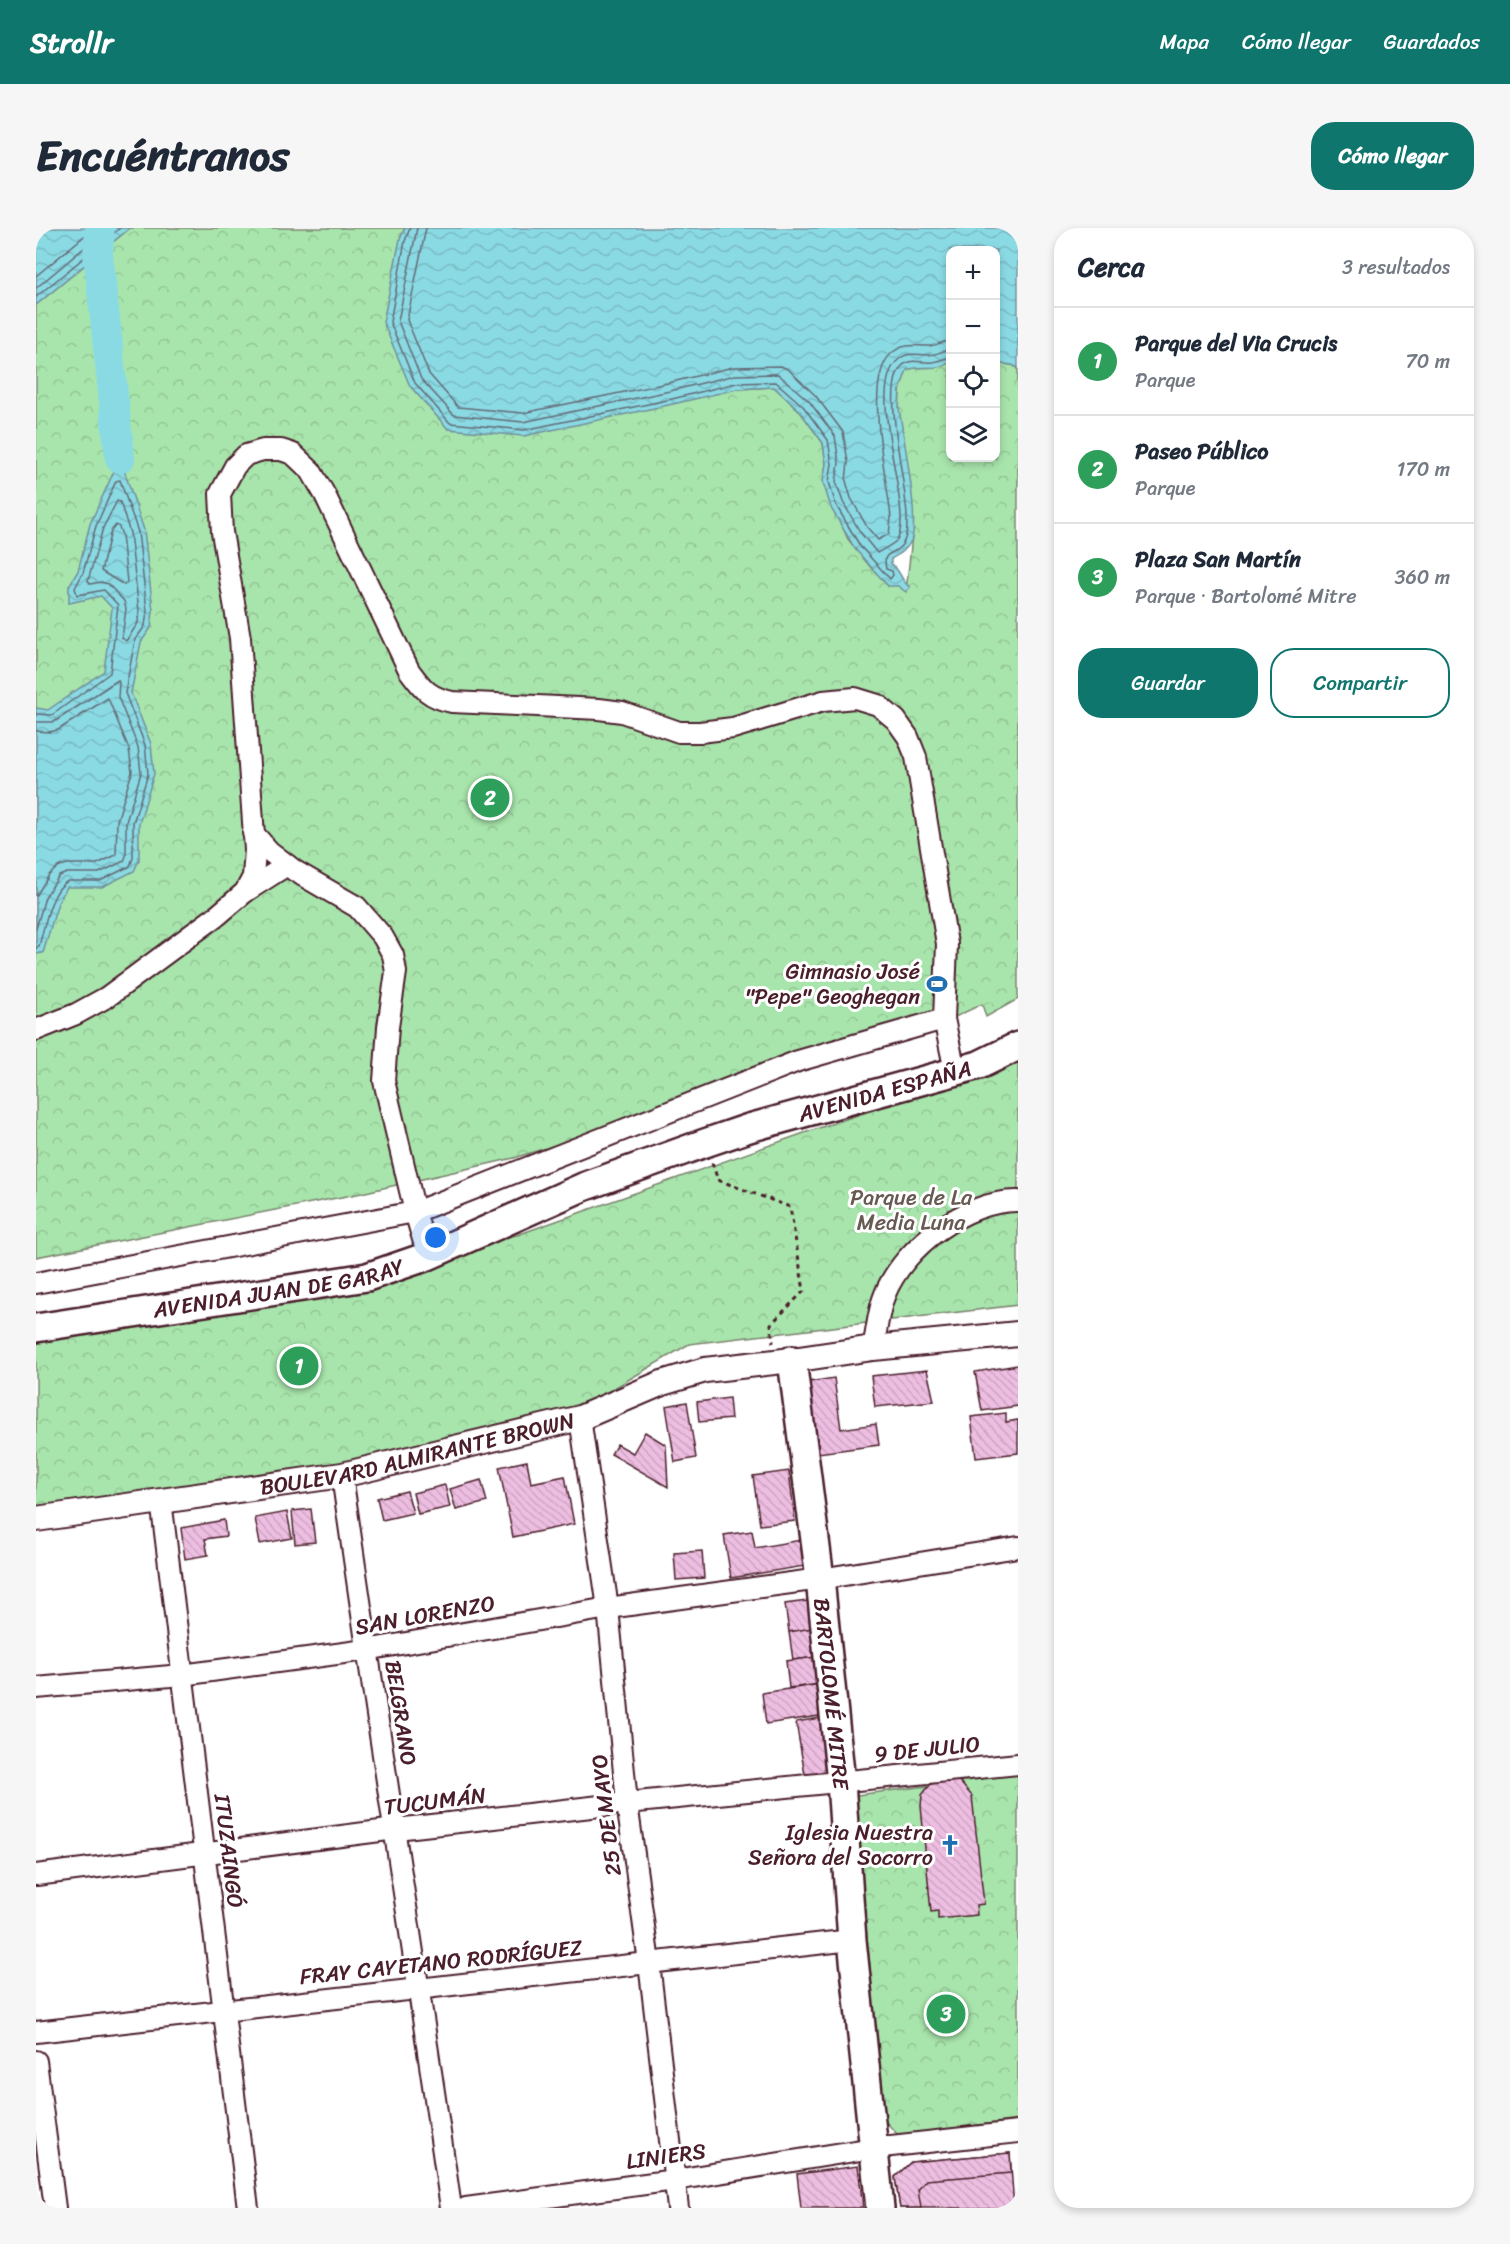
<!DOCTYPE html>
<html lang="es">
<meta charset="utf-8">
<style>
body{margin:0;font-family:Sriracha,sans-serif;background:#f6f6f7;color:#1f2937}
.controls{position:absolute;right:18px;top:18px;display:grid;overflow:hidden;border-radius:12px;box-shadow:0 3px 9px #0003}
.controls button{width:54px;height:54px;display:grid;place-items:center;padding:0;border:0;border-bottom:2px solid #e0e1e3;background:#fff;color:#1f2937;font:30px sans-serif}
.you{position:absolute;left:400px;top:1010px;width:21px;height:21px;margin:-15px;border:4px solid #fff;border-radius:50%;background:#1a73e8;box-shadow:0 0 0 9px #1a73e833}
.badge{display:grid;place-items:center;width:39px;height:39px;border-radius:50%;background:#0f766e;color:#fff;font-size:20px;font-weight:700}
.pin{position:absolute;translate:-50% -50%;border:3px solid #fff;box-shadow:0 2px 6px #0006}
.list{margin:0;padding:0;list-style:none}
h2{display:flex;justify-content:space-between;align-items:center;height:78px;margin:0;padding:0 24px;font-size:26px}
h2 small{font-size:20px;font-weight:400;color:#747a83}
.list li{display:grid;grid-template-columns:39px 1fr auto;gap:18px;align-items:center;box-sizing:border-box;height:108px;padding:0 24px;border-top:2px solid #e0e1e3}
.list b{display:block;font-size:22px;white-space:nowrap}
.list p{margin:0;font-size:20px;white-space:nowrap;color:#747a83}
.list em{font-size:20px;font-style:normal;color:#747a83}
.actions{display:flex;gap:12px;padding:18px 24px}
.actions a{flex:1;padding:14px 0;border:2px solid #0f766e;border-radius:24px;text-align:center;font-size:21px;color:#0f766e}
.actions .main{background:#0f766e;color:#fff}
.icon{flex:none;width:33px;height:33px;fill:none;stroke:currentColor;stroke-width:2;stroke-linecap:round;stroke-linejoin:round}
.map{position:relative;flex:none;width:982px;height:1980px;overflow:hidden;border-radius:24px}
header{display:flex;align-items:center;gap:36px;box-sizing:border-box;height:84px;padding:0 30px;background:#0f766e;color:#fff}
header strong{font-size:28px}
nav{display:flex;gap:33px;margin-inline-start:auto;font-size:21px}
.intro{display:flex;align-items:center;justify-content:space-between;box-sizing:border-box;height:144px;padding:0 36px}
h1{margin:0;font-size:42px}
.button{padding:15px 27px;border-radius:24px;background:#0f766e;color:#fff;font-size:21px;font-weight:700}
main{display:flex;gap:36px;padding:0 36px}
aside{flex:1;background:#fff;border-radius:24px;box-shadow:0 3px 9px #0003}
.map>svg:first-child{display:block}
.park{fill:url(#park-crowns);stroke:#79826c;stroke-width:1.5}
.water{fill:url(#water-waves);stroke:#708f9a;stroke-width:1.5}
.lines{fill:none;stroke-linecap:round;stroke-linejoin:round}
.shore{stroke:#646a75;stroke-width:1.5}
.river{stroke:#8adae4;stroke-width:30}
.building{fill:url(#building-back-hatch);stroke:#4a1f2b;stroke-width:1.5}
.minor-casing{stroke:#4a1f2b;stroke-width:24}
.tertiary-casing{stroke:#4a1f2b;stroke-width:28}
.secondary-casing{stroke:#4a1f2b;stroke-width:32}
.path{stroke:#4a1f2b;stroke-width:3;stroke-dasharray:4.5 4.5;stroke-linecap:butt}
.minor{stroke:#fff;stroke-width:20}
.tertiary{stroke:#fff;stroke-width:24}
.secondary{stroke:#fff;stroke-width:27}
.labels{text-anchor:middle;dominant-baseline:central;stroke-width:6;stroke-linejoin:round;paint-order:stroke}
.poi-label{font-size:22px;fill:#4a1f2b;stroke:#fff;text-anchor:end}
.street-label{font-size:22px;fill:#4a1f2b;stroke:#fff}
.park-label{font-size:22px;fill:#665a52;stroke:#fff}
</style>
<header>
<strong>Strollr</strong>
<nav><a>Mapa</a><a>Cómo llegar</a><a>Guardados</a></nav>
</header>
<div class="intro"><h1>Encuéntranos</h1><a class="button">Cómo llegar</a></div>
<main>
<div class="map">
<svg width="982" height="1980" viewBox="0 0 982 1980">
<defs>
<pattern id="park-crowns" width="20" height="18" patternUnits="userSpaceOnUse" patternTransform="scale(1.5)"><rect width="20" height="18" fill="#a8e5ac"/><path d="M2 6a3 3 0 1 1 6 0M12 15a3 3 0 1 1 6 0" fill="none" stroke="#92c494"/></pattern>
<pattern id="water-waves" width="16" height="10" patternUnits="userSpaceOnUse" patternTransform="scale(1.5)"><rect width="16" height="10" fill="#8adae4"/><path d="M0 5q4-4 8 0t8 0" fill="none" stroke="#79bbc4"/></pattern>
<pattern id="building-back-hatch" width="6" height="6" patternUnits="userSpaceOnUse" patternTransform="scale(1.5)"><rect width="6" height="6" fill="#edbee1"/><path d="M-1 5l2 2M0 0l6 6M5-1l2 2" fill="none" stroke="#cda3c1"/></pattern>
</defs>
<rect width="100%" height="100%" fill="#fff"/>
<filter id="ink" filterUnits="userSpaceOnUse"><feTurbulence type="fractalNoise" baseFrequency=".0167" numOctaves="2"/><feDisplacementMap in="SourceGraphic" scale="12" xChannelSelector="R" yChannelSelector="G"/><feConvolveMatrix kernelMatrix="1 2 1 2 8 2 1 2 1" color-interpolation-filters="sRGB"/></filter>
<g filter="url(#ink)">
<g class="park">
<path d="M94 0H369L364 11 701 161 738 159 763 182 787 215 790 236 787 255 812 311 836 341 870 363C873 334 878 304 876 275 873 235 853 179 870 142 885 136 900 144 914 134V230H960V135L976 137 982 140V771L950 789 946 776 896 800 478 930 321 966 0 1029V77Z"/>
<polygon points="982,827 982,1077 653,1116 541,1182 305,1240 0,1286 0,1094 273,1052 481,1007 771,904 941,847"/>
<polygon points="982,1546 982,1892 862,1907 849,1893 818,1577 821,1567"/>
</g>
<g class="water">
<polygon points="0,0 94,0 0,77"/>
<path d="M369 0H982V140L976 137 960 135V22H914V134C900 144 885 136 871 142L864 162 863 180C867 207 884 293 875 313 870 323 864 326 855 331V336C865 342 865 354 874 359L870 364 862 358H852L819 321 795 280 787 254 790 236 787 215 763 182 738 159 701 161 637 176 488 208 412 201 374 158 347 94 364 11Z"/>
<polygon points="84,230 108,302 117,383 115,400 105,414 95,465 115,516 118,546 103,596 103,632 98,643 66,659 31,659 22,675 7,725 0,726 0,480 12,482 68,443 76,380 65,368 33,375 33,358 42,343 54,296"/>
</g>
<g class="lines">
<g class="shore">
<path d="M374 0 369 13 354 94 379 155 414 195 488 202 636 171 700 155 740 154 767 178 792 212 796 236 793 254 800 277 824 318 854 351 857 347 856 343 850 341C846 321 856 329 865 318 871 311 871 300 871 292 872 259 844 160 866 138 875 129 887 136 897 134 903 133 909 130 914 130"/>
<path d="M381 0 362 93 385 151 418 187 487 194 634 163 699 147 742 146 773 173 799 208 803 235 800 254 807 274 824 304 841 325C846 322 856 317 860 313 881 288 827 163 862 132 871 123 881 127 892 127 900 127 907 122 914 122"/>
<path d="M390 0 371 92 393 146 422 179 487 185 632 155 697 139 745 138 753 142 779 167 807 204 812 234 810 253 815 270 831 299 842 312 853 306 855 290C852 253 825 149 857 124 869 115 879 118 892 118 900 118 907 113 914 113"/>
<polyline points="0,48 58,0"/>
<polyline points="0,60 72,0"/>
<polyline points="0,69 84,0"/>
<polygon points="81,273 84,274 94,305 103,383 102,395 90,413 86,410 90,381 88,373 72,356 65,354 54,356 52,353 67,300"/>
<polygon points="80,297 83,299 86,307 91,354 88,357 65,343 75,303"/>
<path d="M0 486 16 487 74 445 82 377 68 362 41 367 39 360 47 345 60 298 80 253 84 252 102 304 111 383 109 398 99 412 89 465 109 517 112 546 97 595V630L94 638 64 653H32C15 660 8 701 3 718L0 720"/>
<polyline points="0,494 18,494 82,452 83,455 82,469 102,519 105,545 90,594 90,628 88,633 63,645 31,645 23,648 9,669 0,701"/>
<polyline points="0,503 13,504 22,502 72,470 93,521 96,544 81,593 80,627 61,636 31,636 22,639 13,647 0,668"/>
</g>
<polyline class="river" points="64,0 62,26 84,230"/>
</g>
<g class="building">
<polygon points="982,1137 982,1178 946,1183 939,1144"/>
<polygon points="891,1142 898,1173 839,1179 835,1148"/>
<polygon points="798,1150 805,1201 840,1196 843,1217 782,1225 773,1154"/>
<polygon points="693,1170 695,1191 663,1194 661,1174"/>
<polygon points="651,1174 660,1230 639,1234 630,1178"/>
<polygon points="970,1185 970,1194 982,1192 982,1225 940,1230 935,1189"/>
<polygon points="609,1204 630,1217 632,1259 575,1226 581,1216 597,1225"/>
<polygon points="491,1233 495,1255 529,1248 538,1296 477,1309 463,1239"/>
<polygon points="753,1243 759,1293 724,1297 717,1248"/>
<polygon points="445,1252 451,1274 420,1282 414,1261"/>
<polygon points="409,1257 414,1279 382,1286 377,1265"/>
<polygon points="371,1263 377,1285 346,1292 341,1270"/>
<polygon points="275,1281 279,1314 259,1316 256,1283"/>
<polygon points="251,1284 256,1310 224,1316 219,1290"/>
<polygon points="188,1292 190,1308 169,1311 172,1327 149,1331 145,1300"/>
<polygon points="716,1303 719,1320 765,1312 769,1338 695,1350 688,1307"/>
<polygon points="666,1323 668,1350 640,1352 638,1325"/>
<polygon points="771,1373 779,1379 782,1399 753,1404 749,1376"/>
<polygon points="782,1399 788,1428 757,1432 753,1404"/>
<polygon points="788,1428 792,1455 753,1460 750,1433"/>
<polygon points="792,1455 796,1486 730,1496 726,1465"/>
<polygon points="796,1488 795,1544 769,1547 760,1494"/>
<polygon points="912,1549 923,1553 936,1568 948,1676 940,1677 941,1687 902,1691 902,1683 895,1684 885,1578 886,1567 893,1558 901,1552"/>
<polygon points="974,1925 978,1980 864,1980 859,1949 875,1934"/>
<polygon points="974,1925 975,1945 890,1952 882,1962 885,1980 864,1980 859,1949 875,1934"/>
<polygon points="822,1938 827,1980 765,1980 761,1946"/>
</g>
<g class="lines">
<g class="minor-casing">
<g id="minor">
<polyline points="217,605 233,623 259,643 321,679 347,709 357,727 360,744 352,799 348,853 379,984 392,1028"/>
<polyline points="209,664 251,637"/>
<path d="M0 802 40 786 71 769 182 687 209 664 217 649 219 622 204 410 186 304 184 266 199 238 210 227 227 222H245L257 226 275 243 289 267 373 442C387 461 392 469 416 474L563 481 586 484 643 504H664L697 500 787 473 819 470 842 477 860 492 872 509 880 529 911 716 908 791 919 843"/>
<polyline points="0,1055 379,984 762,833 908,791"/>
<path d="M837 1120C841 1103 842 1082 849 1066 868 1019 930 972 982 973"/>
<polyline points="544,1190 572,1380 591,1575 613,1735 642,1980"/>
<path d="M306 1247C340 1492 380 1735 415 1980"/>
<polyline points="125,1272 212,1980"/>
<polyline points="0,1460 146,1447 330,1422 572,1380 784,1351 982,1319"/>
<polyline points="0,1647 360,1601 591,1575 982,1536"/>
<polyline points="0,1804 816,1712"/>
<polyline points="0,1833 19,1980"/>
<polyline points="430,1980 639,1952 837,1920 982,1904"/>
</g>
</g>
<g class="tertiary-casing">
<g id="tertiary">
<path id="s1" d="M0 1291 306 1247 544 1190 626 1155 669 1142 756 1132 837 1120 982 1106"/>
</g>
</g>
<g class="secondary-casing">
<g id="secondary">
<path id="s2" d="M0 1100 331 1049 392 1028 547 959 669 915 713 900 943 837 982 818"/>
<path id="s3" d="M756 1132 784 1351 805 1554 816 1712 844 1980"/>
</g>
</g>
<polyline class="path" points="676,935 682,952 754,979 768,1063 735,1096 737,1115"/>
<use href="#minor" class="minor"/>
<use href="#tertiary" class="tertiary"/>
<use href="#secondary" class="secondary"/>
</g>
</g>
<defs>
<g id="stadium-bare" transform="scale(1.62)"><path d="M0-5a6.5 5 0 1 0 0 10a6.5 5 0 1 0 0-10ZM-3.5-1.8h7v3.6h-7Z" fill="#1f6fb2" stroke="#fff" stroke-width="2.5" paint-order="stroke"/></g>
<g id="church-bare" transform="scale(1.62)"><path d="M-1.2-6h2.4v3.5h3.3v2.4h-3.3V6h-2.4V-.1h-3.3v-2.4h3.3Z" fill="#1f6fb2" stroke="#fff" stroke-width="2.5" paint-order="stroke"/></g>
</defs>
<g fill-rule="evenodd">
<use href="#stadium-bare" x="901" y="756"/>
<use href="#church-bare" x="914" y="1617"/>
</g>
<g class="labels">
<g class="poi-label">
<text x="884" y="743">Gimnasio José<tspan x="884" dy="25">"Pepe" Geoghegan</tspan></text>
<text x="897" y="1604">Iglesia Nuestra<tspan x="897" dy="25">Señora del Socorro</tspan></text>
</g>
<g class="street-label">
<text stroke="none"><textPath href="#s2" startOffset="886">AVENIDA ESPAÑA</textPath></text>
<text stroke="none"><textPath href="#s2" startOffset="246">AVENIDA JUAN DE GARAY</textPath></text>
<text stroke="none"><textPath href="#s1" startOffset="387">BOULEVARD ALMIRANTE BROWN</textPath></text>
<text transform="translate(389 1387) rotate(-10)">SAN LORENZO</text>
<text stroke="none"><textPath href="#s3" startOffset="336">BARTOLOMÉ MITRE</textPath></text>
<text transform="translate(365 1485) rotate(81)">BELGRANO</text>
<text transform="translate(891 1521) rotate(-6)">9 DE JULIO</text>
<text transform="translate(399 1573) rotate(-7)">TUCUMÁN</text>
<text transform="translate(570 1587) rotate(-97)">25 DE MAYO</text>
<text transform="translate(193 1623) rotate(83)">ITUZAINGÓ</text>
<text transform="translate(405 1734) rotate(-6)">FRAY CAYETANO RODRÍGUEZ</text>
<text transform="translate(630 1928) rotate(-8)">LINIERS</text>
</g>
<g class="park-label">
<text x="875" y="969">Parque de La<tspan x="875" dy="25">Media Luna</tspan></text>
</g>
</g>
</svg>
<div class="controls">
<button>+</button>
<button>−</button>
<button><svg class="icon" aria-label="locate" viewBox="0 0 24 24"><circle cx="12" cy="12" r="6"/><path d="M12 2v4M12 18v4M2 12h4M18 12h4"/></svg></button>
<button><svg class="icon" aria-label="layers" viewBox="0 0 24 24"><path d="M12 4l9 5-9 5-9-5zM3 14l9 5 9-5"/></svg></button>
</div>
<div class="you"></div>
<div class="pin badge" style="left:263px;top:1138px;background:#2e9e5b">1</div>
<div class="pin badge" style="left:454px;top:570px;background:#2e9e5b">2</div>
<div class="pin badge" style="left:910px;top:1786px;background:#2e9e5b">3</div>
</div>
<aside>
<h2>Cerca<small>3 resultados</small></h2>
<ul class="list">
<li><span class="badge" style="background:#2e9e5b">1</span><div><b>Parque del Via Crucis</b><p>Parque</p></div><em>70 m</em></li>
<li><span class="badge" style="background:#2e9e5b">2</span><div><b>Paseo Público</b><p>Parque</p></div><em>170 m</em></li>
<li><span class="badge" style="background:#2e9e5b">3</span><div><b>Plaza San Martín</b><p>Parque · Bartolomé Mitre</p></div><em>360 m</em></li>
</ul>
<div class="actions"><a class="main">Guardar</a><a>Compartir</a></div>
</aside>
</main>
